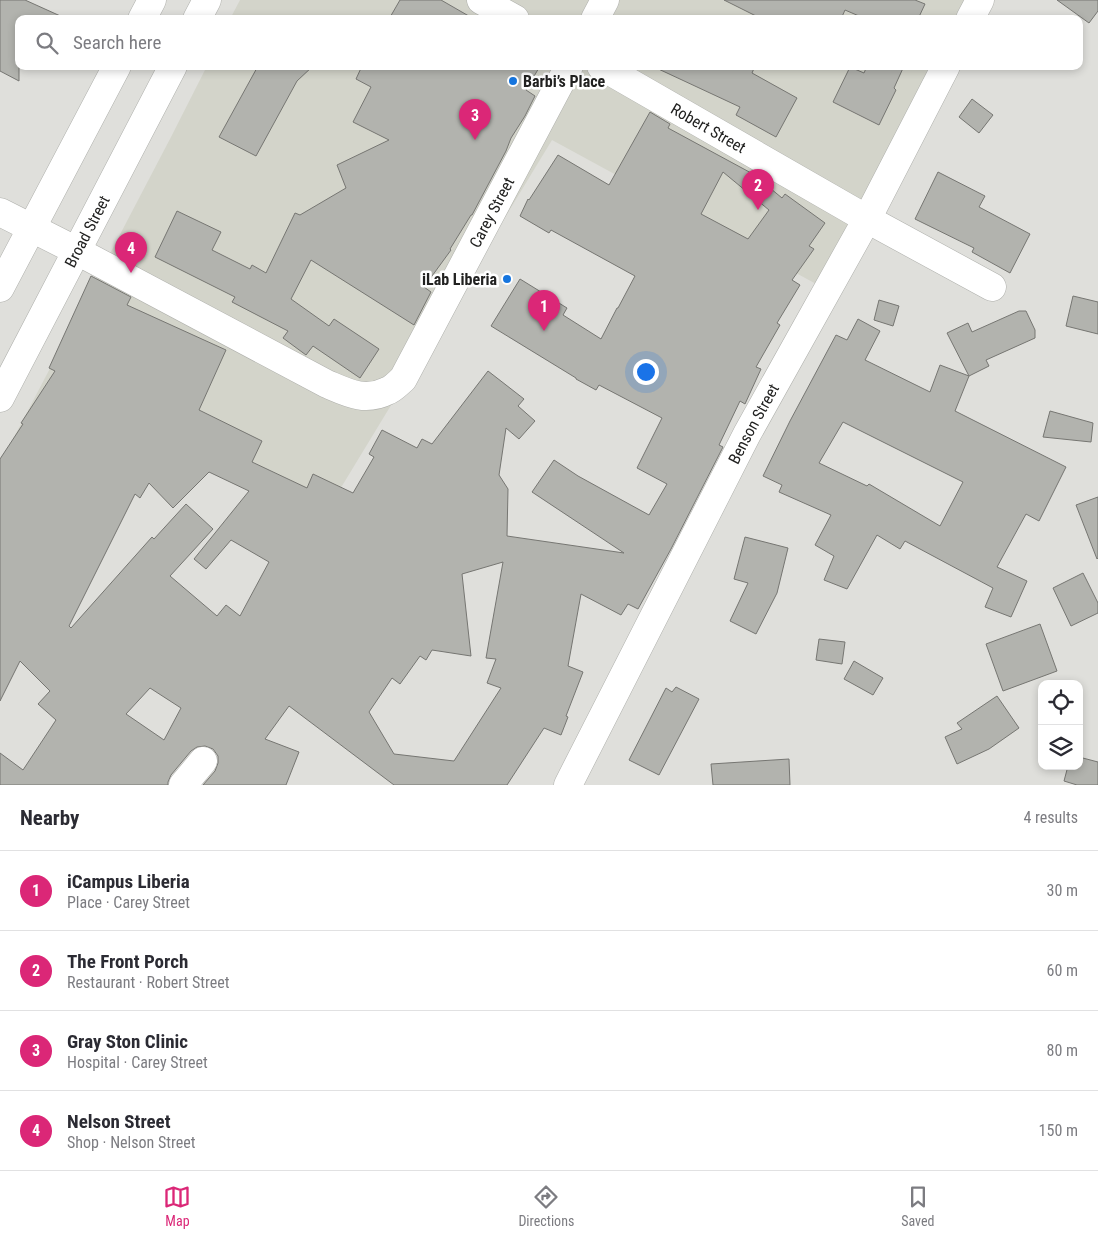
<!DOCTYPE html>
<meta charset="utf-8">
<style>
body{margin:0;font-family:"Roboto Condensed",sans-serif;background:#f7f7f7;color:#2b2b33}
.controls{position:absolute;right:15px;bottom:15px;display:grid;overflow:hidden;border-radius:10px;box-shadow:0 2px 8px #0003}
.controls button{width:45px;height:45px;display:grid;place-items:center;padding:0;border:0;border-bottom:1px solid #e1e1e2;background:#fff;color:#2b2b33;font:25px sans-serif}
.you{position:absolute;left:645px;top:371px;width:18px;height:18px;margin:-12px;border:4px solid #fff;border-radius:50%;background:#1a73e8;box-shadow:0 0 0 8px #1a73e833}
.badge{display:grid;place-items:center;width:32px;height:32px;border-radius:50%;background:#db2777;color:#fff;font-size:16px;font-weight:700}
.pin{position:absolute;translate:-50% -41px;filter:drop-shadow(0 1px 2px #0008)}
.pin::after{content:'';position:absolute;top:26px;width:18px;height:15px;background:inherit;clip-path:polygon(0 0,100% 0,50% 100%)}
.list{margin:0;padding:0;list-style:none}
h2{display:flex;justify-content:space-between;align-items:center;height:65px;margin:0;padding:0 20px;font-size:21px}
h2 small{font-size:16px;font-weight:400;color:#7c7c81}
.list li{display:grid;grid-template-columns:32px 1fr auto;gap:15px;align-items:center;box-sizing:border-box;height:80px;padding:0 20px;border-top:1px solid #e1e1e2}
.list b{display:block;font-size:19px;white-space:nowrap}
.list p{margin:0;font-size:16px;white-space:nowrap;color:#7c7c81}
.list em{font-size:16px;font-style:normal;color:#7c7c81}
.icon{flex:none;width:28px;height:28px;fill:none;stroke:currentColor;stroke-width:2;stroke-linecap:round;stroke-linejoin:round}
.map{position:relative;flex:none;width:1098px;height:785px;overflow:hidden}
.search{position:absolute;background:#fff;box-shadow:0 2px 8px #0003;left:15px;right:15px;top:15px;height:55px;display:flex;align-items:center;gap:12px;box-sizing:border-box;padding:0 18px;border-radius:10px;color:#7c7c81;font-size:19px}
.sheet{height:385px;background:#fff}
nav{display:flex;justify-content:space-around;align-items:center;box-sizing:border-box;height:70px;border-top:1px solid #e1e1e2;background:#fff;font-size:14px;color:#7c7c81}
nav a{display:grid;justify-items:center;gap:2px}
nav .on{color:#db2777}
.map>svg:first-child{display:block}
.built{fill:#d3d4ca}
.building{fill:#b2b3ae;stroke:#767672;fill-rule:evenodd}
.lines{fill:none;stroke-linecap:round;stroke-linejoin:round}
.minor-casing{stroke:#afb0ac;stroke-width:29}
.tertiary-casing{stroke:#afb0ac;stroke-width:29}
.minor{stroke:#fff;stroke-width:28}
.tertiary{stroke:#fff;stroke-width:28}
.poi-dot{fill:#1675de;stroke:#fff;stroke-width:2}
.labels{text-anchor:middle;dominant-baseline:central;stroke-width:5;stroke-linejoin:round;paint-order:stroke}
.poi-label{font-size:16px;font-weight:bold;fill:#212120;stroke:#fff;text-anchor:start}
.street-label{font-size:16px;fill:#212120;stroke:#fff}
</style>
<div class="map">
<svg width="1098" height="785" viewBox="0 0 1098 785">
<rect width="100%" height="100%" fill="#dfdfdb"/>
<g class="built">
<polygon points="240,0 964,0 955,19 230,19"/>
<polygon points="207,66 930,66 818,285 552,140 325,514 122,433 0,464 171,137"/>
</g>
<g class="building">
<polygon points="0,0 25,0 67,19 19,19 19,81 0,71"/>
<polygon points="400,0 441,0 474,19 389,19"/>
<polygon points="724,0 915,0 925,4 918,19 866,19 845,10 841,19 762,19"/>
<polygon points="1057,0 1098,0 1098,11 1089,23"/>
<polygon points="258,66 313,66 297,81 256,156 219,137"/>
<polygon points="362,66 540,66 526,90 535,96 525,116 511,138 506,151 472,215 471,215 450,249 451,250 424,287 431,292 414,325 311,260 291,299 329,326 334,319 379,349 360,378 313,346 306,355 283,338 288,331 232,302 235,297 155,257 177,211 221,232 212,250 250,269 252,265 266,273 295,213 300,215 346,188 337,165 389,140 353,122 371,87 356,79"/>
<polygon points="652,66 755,66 752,73 797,98 776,137 736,115 740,107"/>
<polygon points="867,66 904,66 894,88 896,90 879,125 833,102 850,67 864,73"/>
<polygon points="972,99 993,115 979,133 959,117"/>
<path d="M650 112 670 124 668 128 753 174 782 198 785 194 825 223 809 246 814 249 792 280 800 285 777 323 780 325 756 367 761 369 745 404 740 401 719 445 723 447 671 549 638 609 628 604 621 615 581 594 568 666 583 672 566 716 568 717 561 735 544 728 507 785H394L289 706 265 739 299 752 286 785H203L215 771 218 763V756L213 749 205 746 197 747 191 751 171 775 168 782V785H0V753L23 770 56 720 38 704 50 691 20 661 0 701V459L23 424 21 423 55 371 49 368 91 276 131 297 127 305 226 350 199 410 262 441 252 462 307 488 313 474 353 493 374 457 369 454 382 430 417 448 422 439 432 444 488 371 524 399 518 406 535 421 519 439 506 428 499 475 508 489 507 536 624 553 532 492 554 460 578 476 649 515 667 484 637 468 662 418 599 385 596 390 576 379V378L491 326 520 279 567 308 563 315 601 339 617 308H618L635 276 551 230 549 233 520 216 528 199 529 200 558 155 609 185ZM723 172 769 210 748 239 701 214ZM209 472 249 491 194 559 206 569 231 540 269 562 240 616 226 605 217 616 170 576 213 529 186 504 154 539 152 537 71 628 69 626 135 494 140 498 149 483 173 508ZM503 562 486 658 496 659 487 683 501 688 454 761 394 754 369 712 392 678 400 684 420 656 426 660 432 650 471 656 462 574ZM150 688 181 708 164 740 126 714Z"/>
<polygon points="938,172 985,196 979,207 1030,234 1010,273 972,252 974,248 915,219"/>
<polygon points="1073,296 1098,302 1098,334 1066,326"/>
<polygon points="879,300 899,306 893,326 874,320"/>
<polygon points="1019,311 1026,311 1035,330 1035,338 986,360 989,366 969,376 947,333 968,323 972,332"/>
<path d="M858 319 880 331 865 360 930 392 940 365 969 376 955 411 1066 467 1039 521 1026 514 997 567 1027 581 1011 617 985 607 993 588 905 541 900 549 877 535 847 589 824 580 834 556 815 545 831 515 779 492 782 485 763 476 790 421 836 335 847 340ZM843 422 963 482 940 526 869 484 867 486 819 463Z"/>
<polygon points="1050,411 1093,423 1091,442 1043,437"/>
<polygon points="1098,497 1098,558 1097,559 1076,505"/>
<polygon points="745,537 788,548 777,593 756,634 730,621 748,583 734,579"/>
<polygon points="1083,573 1098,603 1098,613 1071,626 1053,588"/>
<polygon points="1040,624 1057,671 1003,691 986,644"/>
<polygon points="819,639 845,642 842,664 816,660"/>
<polygon points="854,661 883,678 873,695 844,679"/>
<polygon points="676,687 699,699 659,775 629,760 666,688 672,692"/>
<polygon points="997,696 1019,728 989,749 957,764 945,737 962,729 957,723"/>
<polygon points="1079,757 1098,762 1098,785 1077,785 1064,781 1068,766 1079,766"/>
<polygon points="789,759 790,785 713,785 711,764"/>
</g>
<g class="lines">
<g class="minor-casing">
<g id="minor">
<polyline points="481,0 515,19"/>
<path id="s1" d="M601 66 867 219 992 287"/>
<polyline points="0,212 77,251"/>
<polyline points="183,785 203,761"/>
</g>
</g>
<g class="tertiary-casing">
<g id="tertiary">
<polyline points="142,19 152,0"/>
<polyline points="197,19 207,0"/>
<polyline points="595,19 605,0"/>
<polyline points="970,19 980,0"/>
<path id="s2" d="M77 251 327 384C348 393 365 402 387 391 393 389 398 383 403 379L569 66"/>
<polyline points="0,288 117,66"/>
<path id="s3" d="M0 398 173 66"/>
<path id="s4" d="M568 785 747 434 867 219 946 66"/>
</g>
</g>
<use href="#minor" class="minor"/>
<use href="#tertiary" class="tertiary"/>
</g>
<g class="poi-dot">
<circle cx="513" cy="81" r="5"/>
<circle cx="507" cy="279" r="5"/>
</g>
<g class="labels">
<g class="poi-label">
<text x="523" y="81">Barbi’s Place</text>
<text x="497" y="279" text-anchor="end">iLab Liberia</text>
</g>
<g class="street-label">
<text stroke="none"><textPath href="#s1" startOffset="124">Robert Street</textPath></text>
<text stroke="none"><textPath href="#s2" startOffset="555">Carey Street</textPath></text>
<text stroke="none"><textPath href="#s3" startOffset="188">Broad Street</textPath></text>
<text stroke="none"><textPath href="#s4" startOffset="406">Benson Street</textPath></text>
</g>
</g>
</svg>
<div class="controls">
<button><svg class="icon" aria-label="locate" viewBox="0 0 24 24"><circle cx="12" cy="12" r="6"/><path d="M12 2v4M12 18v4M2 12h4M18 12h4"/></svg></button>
<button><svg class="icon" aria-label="layers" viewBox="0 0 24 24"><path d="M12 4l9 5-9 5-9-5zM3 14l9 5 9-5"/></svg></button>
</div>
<div class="you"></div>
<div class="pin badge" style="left:544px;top:331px">1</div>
<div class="pin badge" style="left:758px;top:210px">2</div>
<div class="pin badge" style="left:475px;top:140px">3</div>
<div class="pin badge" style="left:131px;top:273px">4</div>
<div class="search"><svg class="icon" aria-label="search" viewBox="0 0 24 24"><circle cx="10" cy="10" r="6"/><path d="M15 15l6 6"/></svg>Search here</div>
</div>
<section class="sheet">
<h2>Nearby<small>4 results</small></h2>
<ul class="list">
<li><span class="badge">1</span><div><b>iCampus Liberia</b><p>Place · Carey Street</p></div><em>30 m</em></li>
<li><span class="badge">2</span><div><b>The Front Porch</b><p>Restaurant · Robert Street</p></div><em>60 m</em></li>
<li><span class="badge">3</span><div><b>Gray Ston Clinic</b><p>Hospital · Carey Street</p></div><em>80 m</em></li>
<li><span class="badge">4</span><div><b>Nelson Street</b><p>Shop · Nelson Street</p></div><em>150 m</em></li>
</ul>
</section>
<nav>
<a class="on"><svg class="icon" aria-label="map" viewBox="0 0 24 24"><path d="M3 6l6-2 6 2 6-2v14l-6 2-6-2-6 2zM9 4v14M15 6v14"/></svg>Map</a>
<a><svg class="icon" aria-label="directions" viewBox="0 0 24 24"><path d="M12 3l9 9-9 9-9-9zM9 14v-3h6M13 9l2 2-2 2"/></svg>Directions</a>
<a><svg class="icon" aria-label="saved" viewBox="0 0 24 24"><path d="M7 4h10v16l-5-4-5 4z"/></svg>Saved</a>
</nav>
